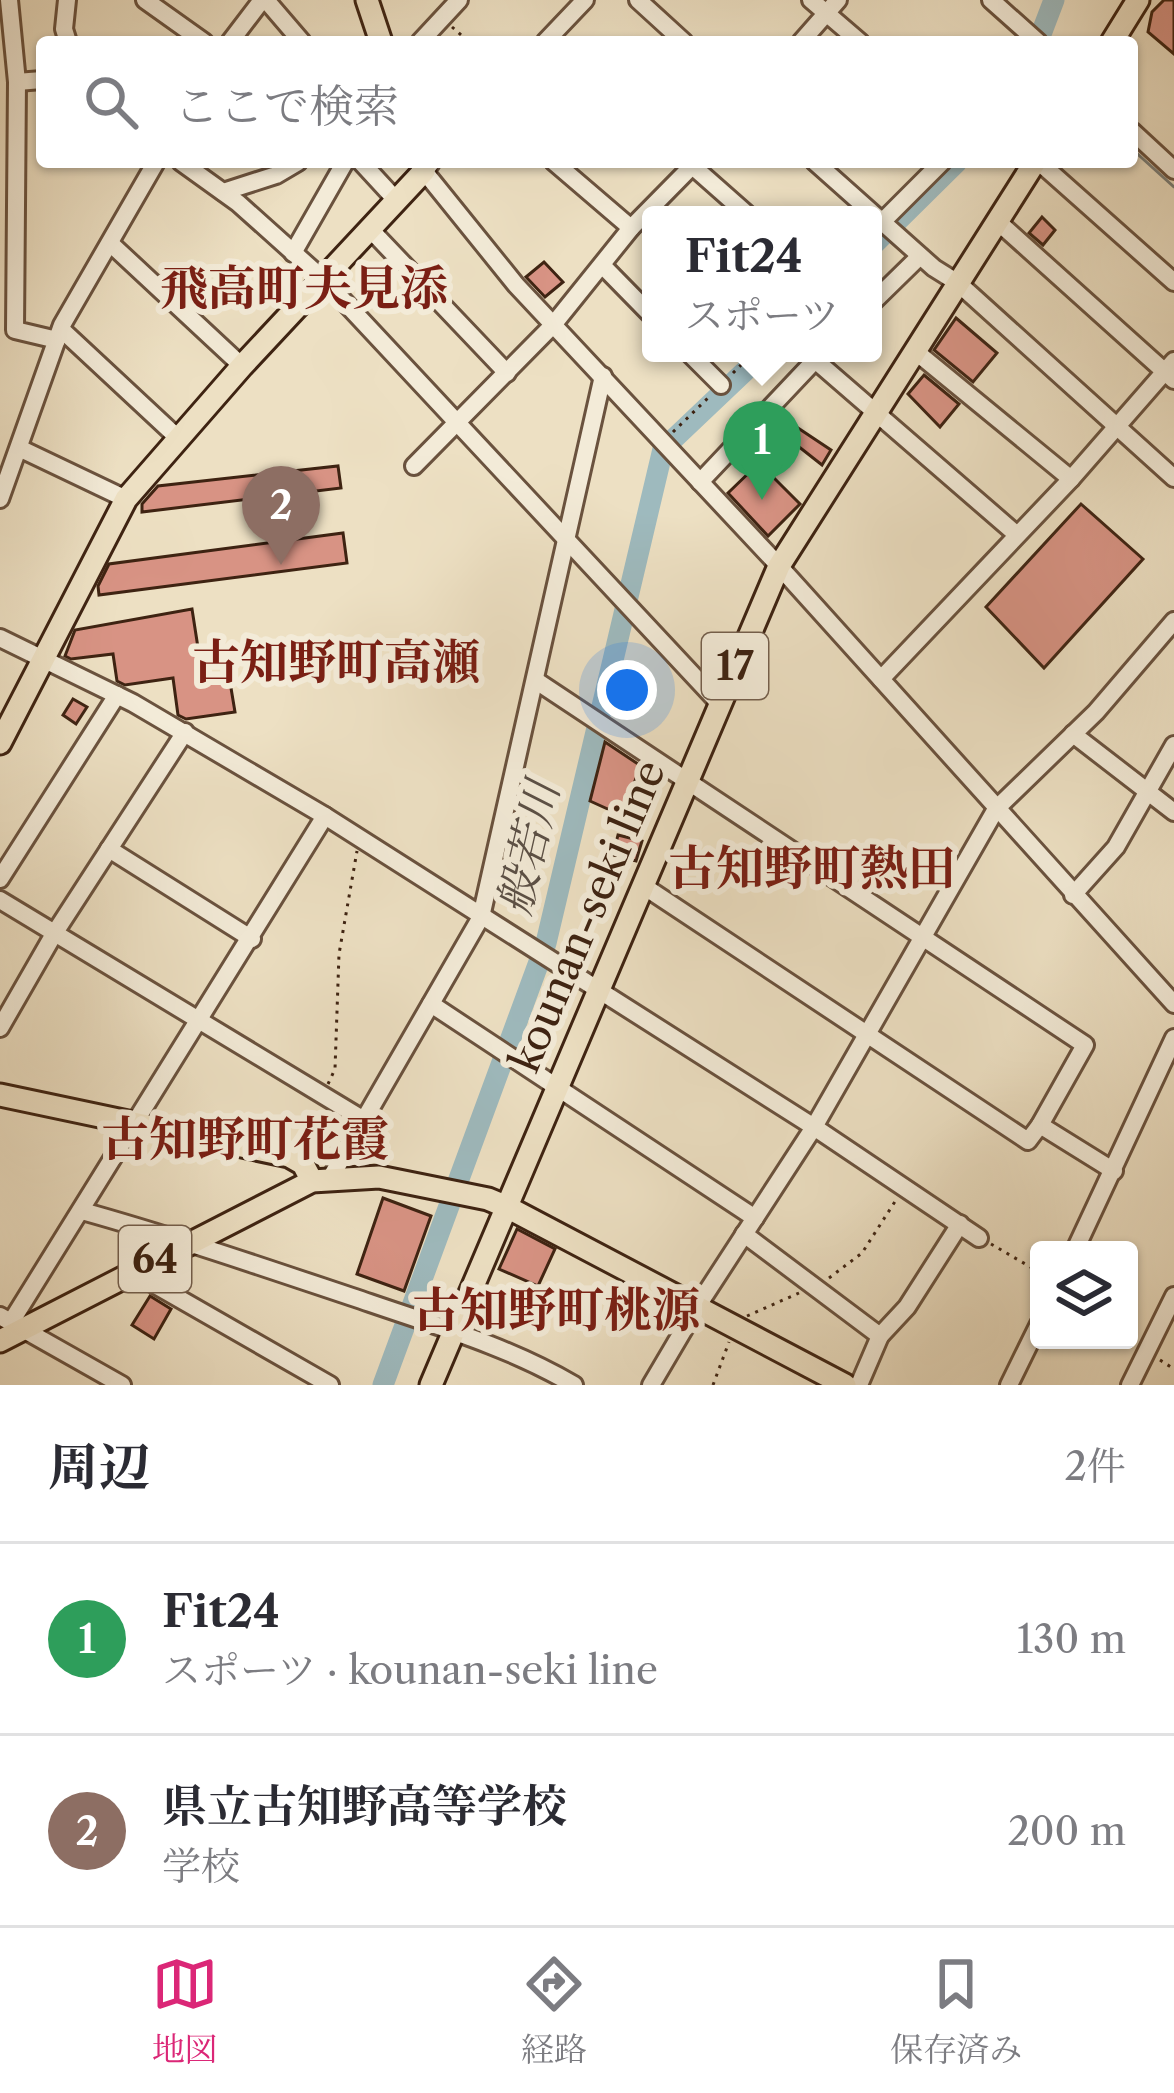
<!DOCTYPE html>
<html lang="ja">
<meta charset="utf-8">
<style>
body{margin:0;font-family:"Libre Caslon Text","Noto Serif JP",serif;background:#f7f7f7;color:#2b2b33}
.controls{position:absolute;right:36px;bottom:36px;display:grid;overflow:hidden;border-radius:12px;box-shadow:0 3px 9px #0004}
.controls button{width:108px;height:108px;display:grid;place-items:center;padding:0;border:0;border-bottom:3px solid #e1e1e2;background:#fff;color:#2b2b33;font:60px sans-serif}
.you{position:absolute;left:627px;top:690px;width:42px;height:42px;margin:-30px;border:9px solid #fff;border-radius:50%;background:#1a73e8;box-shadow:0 0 0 18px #1a73e833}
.badge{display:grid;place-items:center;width:78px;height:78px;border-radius:50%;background:#db2777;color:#fff;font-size:39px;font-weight:700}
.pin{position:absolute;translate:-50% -99px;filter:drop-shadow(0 3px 6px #0008)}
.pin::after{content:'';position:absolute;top:63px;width:42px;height:36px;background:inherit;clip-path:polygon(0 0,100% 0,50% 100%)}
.popup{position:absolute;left:642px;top:206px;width:240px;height:156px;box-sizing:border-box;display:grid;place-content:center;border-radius:12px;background:#fff;filter:drop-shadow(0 3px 9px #0005);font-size:39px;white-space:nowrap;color:#7c7c81}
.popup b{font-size:45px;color:#2b2b33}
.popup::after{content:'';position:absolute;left:50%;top:100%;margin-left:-24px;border:24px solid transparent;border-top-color:#fff}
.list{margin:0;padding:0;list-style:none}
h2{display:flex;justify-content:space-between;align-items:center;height:156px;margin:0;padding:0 48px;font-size:51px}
h2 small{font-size:39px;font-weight:400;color:#7c7c81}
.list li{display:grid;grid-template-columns:78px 1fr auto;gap:36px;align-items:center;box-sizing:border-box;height:192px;padding:0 48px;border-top:3px solid #e1e1e2}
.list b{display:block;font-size:45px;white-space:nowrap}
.list p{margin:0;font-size:39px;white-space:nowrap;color:#7c7c81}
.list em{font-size:39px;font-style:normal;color:#7c7c81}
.icon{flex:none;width:66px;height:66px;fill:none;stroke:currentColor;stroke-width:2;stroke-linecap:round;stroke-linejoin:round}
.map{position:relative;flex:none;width:1174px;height:1385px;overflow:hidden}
.search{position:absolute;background:#fff;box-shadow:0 3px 9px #0004;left:36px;right:36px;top:36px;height:132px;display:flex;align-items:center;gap:30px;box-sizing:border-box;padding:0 42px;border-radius:12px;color:#7c7c81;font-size:45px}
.sheet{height:540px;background:#fff}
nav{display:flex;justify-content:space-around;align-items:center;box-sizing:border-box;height:168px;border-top:3px solid #e1e1e2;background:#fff;font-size:33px;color:#7c7c81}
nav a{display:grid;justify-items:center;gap:6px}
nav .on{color:#db2777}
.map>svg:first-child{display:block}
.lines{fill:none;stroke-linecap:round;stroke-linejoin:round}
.stream{stroke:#787e79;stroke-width:3}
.river{stroke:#9ebabe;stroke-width:21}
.building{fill:#d89384;stroke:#3e2312;stroke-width:3}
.minor-casing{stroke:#6a523e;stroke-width:22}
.major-casing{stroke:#3e2312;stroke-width:27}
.path{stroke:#3e2312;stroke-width:3;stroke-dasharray:3 6;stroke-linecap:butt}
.minor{stroke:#f3ebd8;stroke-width:16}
.major{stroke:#ede0c3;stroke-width:21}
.labels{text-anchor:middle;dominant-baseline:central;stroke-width:12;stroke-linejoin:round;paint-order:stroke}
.shield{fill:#f3ebd8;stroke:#745f4d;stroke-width:3}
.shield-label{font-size:39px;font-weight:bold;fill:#3e2312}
.street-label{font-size:42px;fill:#3e2312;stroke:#f3ebd8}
.water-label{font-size:45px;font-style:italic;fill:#5b5046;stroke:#f3ebd8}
.quarter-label{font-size:48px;font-weight:bold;fill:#7a1f14;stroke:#f3ebd8}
</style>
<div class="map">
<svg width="1174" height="1385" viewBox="0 0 1174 1385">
<rect width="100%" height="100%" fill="#ede0c3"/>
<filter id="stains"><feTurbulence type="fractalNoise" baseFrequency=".00167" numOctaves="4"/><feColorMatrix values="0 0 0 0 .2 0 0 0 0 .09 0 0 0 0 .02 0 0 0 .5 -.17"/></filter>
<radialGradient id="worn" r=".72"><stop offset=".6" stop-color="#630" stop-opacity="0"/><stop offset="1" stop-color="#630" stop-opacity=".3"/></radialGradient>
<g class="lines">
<polyline class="stream" points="1132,149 1174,187"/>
<g class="river">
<polyline points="1038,42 1054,0"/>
<polyline points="873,245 957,162"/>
<polyline points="383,1385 546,943 663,449 764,353"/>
</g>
</g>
<g class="building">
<polygon points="1164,0 1174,0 1174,54 1148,32 1152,12"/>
<polygon points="1042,217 1055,230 1043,245 1029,233"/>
<polygon points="544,262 563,282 545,297 526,277"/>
<polygon points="956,318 997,353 973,382 934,350"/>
<polygon points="924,375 959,404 940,427 908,394"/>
<polygon points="798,428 831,450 822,465 789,439"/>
<polygon points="759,463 800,504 768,536 728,493"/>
<polygon points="338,466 341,488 142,512 142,504 158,486"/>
<polygon points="1081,504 1143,559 1044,668 986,607"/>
<polygon points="343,533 347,563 99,595 98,586 109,564"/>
<polygon points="192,609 203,680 229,676 235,712 186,719 178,715 173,678 125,685 117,681 113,654 71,659 65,656 75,630"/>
<polygon points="73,699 87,707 76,724 63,715"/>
<polygon points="605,742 641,766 621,815 590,801"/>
<polygon points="618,835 642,841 636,861 613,855"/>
<polygon points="383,1198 431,1216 404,1291 357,1274"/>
<polygon points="517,1229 555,1249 538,1286 499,1269"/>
<polygon points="150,1296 171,1309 154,1339 132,1325"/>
</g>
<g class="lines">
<g class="minor-casing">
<g id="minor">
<polyline points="9,0 17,82 15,330 57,340"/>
<polyline points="67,0 64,29 68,42"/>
<polyline points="145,0 204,42"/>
<polyline points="266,0 302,42"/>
<polyline points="638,0 684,42"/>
<polyline points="811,0 860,42"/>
<polyline points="991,0 1038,42"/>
<polyline points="230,42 262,0"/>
<polyline points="420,42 459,0"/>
<polyline points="545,42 585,0"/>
<polyline points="801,42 838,0"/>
<polyline points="17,82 42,80"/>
<polyline points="1132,131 1174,170"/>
<polyline points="181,162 238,203 324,280 719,703"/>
<polyline points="361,162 396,200"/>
<polyline points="554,162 631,228"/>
<polyline points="688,162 748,215"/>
<polyline points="815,162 934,268 958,283 1174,478"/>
<polyline points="1039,162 1174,282"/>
<polyline points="431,163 424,171 516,285 779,566 1174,1004"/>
<polyline points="223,192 276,175 298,162"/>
<polyline points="997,221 1174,380"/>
<polyline points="882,222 942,162"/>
<polyline points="370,229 507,373"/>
<polyline points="110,243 242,366"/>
<polyline points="293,253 345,162"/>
<polyline points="602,265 651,315"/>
<polyline points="873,302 920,256"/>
<polyline points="61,329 178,438"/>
<polyline points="915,351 1071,479"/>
<polyline points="689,353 721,385"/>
<polyline points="807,353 1016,534"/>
<polyline points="19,448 126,499"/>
<polyline points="414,466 553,325 631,228 696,162"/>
<polyline points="700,482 819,356"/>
<polyline points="0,499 62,325 156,162"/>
<polyline points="0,638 133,703 325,816 814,1127 979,1238"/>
<polyline points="881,679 1071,479 1174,361"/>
<polyline points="535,680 1085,1045 1040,1125"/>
<polyline points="1073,734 1174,812"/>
<polyline points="109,849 252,939"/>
<polyline points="0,879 117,695"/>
<polyline points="642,885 1028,1141 1040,1125 1114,1171"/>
<polyline points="1073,895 1116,847 1174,745"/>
<polyline points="0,900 364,1120"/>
<polyline points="431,1004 755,1218"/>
<polyline points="0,1028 54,934 185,732"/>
<polyline points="331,1177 481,917 603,376"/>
<path d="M82 1211C179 1238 274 1271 370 1303 440 1327 509 1347 574 1385"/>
<polyline points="744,1234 880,1336 907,1307 960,1224"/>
<polyline points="1075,1250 1174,1038"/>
<polyline points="131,1271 330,1385"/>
<polyline points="0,1316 122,1385"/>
<polyline points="11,1322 325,816"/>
<polyline points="651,1385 697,1307 814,1127 996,809 1096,712 1174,621"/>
<polyline points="859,1385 880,1336"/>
<polyline points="1009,1385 1039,1324"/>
<polyline points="1130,1385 1174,1296"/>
</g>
</g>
<g class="major-casing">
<g id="major">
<polyline points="367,0 381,42"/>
<polyline points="1112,42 1138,0"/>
<polyline points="0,743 126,499 242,366 424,171 421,162"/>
<polyline points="0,1095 289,1156 303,1164 312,1181"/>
<polyline points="0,1341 312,1181 379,1177 488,1199 507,1207 845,1385"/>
<polyline points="431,1385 779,566 1035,162"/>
</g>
</g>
<g class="path">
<polyline points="452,27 469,42"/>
<polyline points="733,373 753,353"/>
<polyline points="673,432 709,397"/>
<polyline points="328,1084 335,1069 339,954 357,851"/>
<polyline points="991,1244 1039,1272"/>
<polyline points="829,1278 862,1253 896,1200"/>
<polyline points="747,1316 799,1293"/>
<polyline points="1160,1360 1174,1369"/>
<polyline points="713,1385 729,1342"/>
</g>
<use href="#minor" class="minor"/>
<use href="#major" class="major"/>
</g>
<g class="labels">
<g class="shield">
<rect x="702" y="633" width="66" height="66" rx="9"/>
<rect x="119" y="1226" width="72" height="66" rx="9"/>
</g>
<g class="shield-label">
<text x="735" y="666">17</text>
<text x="155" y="1259">64</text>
</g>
<g class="street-label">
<text transform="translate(587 916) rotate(-67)">kounan-seki line</text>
</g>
<g class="water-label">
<text transform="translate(528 848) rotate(-77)">般若川</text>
</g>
<g class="quarter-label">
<text x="304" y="287">飛高町夫見添</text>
<text x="336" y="661">古知野町高瀬</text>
<text x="812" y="867">古知野町熱田</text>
<text x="245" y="1138">古知野町花霞</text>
<text x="556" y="1309">古知野町桃源</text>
</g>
</g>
<rect width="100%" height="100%" filter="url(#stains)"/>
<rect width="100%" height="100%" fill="url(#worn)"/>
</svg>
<div class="controls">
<button><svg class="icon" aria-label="layers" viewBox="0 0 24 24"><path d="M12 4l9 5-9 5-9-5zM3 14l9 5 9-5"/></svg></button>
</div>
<div class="you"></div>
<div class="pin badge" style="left:762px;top:500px;background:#2e9e5b">1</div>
<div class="popup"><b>Fit24</b>スポーツ</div>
<div class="pin badge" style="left:281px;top:565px;background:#8d6e63">2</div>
<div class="search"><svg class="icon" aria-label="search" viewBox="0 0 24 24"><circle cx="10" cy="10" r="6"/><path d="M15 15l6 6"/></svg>ここで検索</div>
</div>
<section class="sheet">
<h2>周辺<small>2件</small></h2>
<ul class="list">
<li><span class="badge" style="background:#2e9e5b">1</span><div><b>Fit24</b><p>スポーツ · kounan-seki line</p></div><em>130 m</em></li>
<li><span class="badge" style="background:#8d6e63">2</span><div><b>県立古知野高等学校</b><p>学校</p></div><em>200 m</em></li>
</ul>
</section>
<nav>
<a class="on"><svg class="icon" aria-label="map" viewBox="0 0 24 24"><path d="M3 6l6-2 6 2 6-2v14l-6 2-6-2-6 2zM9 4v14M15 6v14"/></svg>地図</a>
<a><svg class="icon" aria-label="directions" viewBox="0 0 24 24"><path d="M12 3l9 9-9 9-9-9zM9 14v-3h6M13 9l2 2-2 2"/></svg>経路</a>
<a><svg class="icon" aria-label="saved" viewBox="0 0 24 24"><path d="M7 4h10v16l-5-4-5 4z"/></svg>保存済み</a>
</nav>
